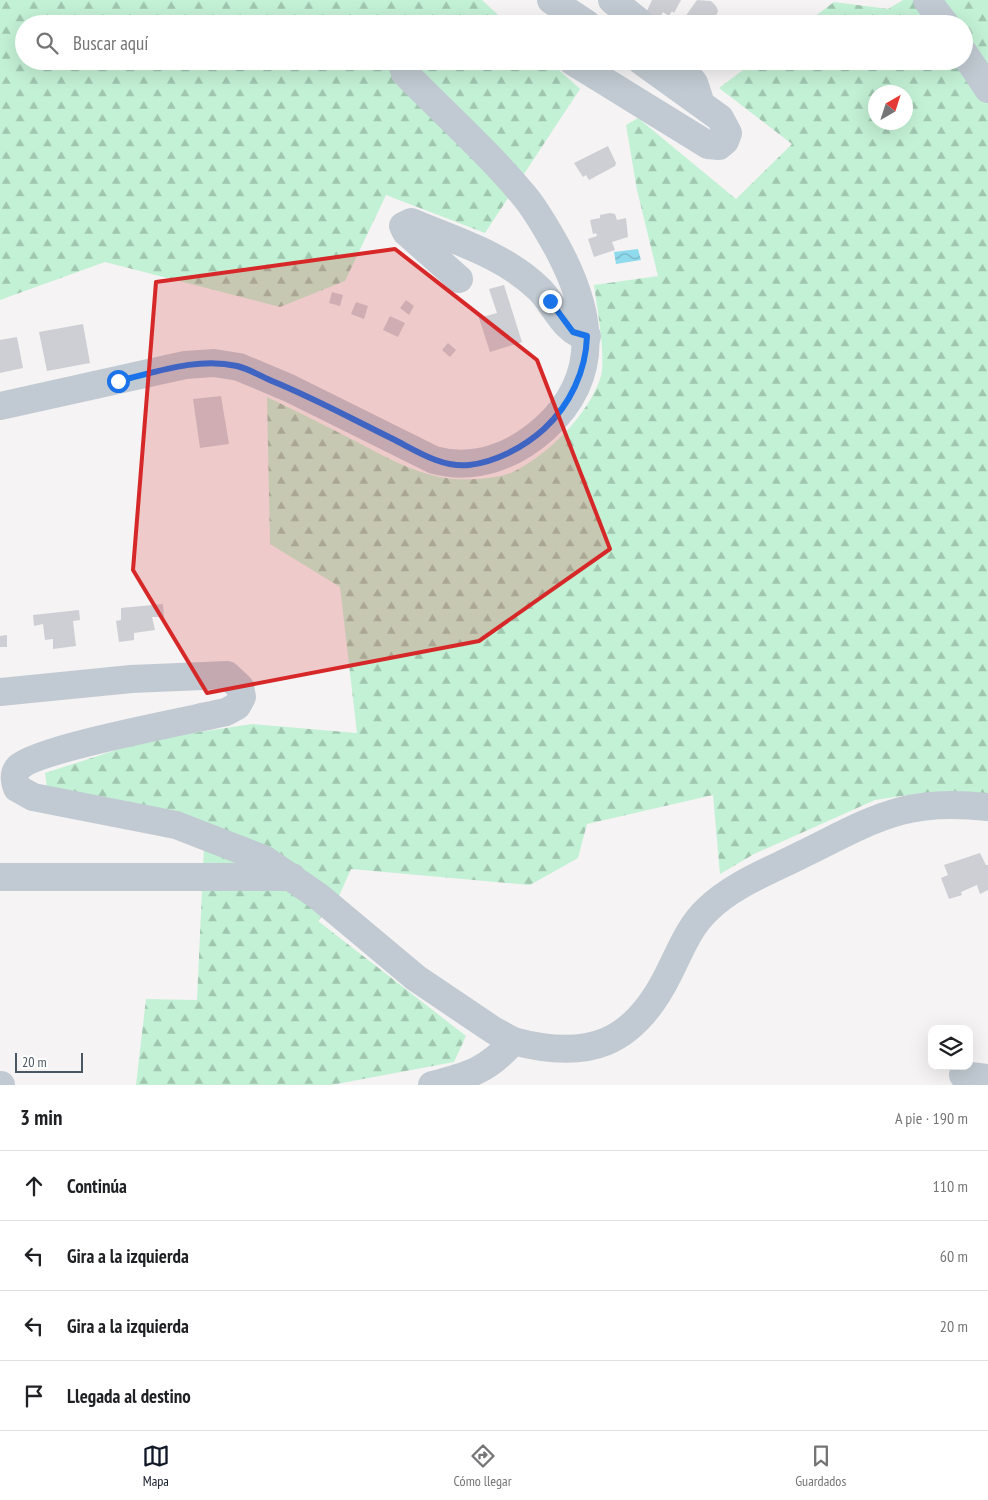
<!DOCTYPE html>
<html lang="es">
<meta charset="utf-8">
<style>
body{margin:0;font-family:"PT Sans Narrow",sans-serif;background:#f2f2f2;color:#202124}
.controls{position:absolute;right:15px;bottom:15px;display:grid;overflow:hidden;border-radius:10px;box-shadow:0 5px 20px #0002}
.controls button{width:45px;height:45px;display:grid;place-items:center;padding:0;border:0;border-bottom:1px solid #e0e0e0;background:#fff;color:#202124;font:25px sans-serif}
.compass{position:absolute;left:868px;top:85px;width:45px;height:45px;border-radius:50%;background:#fff;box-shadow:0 5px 20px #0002;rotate:39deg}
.scale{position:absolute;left:15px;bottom:12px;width:68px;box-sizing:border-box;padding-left:5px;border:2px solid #4a5661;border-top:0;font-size:14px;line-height:18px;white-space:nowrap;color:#4a5661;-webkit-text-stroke:4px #fff;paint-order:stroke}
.stop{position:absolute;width:15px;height:15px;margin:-11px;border:4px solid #1a73e8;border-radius:50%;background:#fff}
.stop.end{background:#1a73e8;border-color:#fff;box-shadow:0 1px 5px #0008}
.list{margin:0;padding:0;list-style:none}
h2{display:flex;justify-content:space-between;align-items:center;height:65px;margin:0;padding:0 20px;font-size:21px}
h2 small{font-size:16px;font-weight:400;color:#757577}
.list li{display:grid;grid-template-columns:32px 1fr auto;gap:15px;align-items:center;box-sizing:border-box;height:70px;padding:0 20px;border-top:1px solid #e0e0e0}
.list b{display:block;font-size:19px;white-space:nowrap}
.list em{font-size:16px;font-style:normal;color:#757577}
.icon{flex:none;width:28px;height:28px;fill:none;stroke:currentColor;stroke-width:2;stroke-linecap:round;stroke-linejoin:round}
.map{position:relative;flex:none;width:988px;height:1085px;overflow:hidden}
.search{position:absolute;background:#fff;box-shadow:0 5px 20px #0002;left:15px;right:15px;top:15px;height:55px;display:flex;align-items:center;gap:12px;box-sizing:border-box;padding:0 18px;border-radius:28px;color:#757577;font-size:19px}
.sheet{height:345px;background:#fff}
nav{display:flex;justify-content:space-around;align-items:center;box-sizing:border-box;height:70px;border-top:1px solid #e0e0e0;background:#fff;font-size:14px;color:#757577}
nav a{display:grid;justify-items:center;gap:2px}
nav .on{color:#111827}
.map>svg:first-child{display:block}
.forest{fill:url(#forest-firs);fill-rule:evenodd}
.water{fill:url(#water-waves)}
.building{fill:#cdcfd5}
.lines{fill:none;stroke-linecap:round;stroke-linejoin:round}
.minor{stroke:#c1cad2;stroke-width:28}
.route{stroke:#1a73e8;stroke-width:6}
.marked{fill:#d62828;fill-opacity:0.2;stroke:#d62828;stroke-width:4;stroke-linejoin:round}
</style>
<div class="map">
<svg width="988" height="1085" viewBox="0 0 988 1085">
<defs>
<pattern id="forest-firs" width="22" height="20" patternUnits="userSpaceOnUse" patternTransform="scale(1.25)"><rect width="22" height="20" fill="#c3f1d5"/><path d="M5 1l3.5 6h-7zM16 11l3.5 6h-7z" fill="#a0c6b0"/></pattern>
<pattern id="water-waves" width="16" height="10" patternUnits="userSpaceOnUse" patternTransform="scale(1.25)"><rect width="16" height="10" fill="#90daee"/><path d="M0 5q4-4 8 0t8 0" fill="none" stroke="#78b4c4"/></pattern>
</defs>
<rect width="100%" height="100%" fill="#f5f3f3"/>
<g class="forest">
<polygon points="0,0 482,0 508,24 24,24 24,61 549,61 580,89 485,233 386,195 345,281 280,307 105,262 0,300"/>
<path d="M903 0H988V795L922 793 875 800 754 854 720 874 713 795 587 824 578 858 530 885 351 869 339 896 318 921 466 1036 454 1062 331 1085H136L146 999 197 1000 205 824 47 788 45 773 147 740 252 724 357 733 340 587 270 544 267 397C297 411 326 426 355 441 384 456 413 473 446 478 462 481 498 479 513 472 548 455 590 413 601 376 606 356 597 307 594 285L658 276 637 190 626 125 638 118 736 199 792 144 719 88 755 61H964V24H805L834 2 888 9ZM876 92H906V122H876Z"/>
</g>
<polygon class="water" points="638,249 641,260 616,264 614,252"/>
<g class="building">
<polygon points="652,0 681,0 674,13 672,11 669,16 663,12 658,21 646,13"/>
<polygon points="697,0 711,1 716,6 718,11 715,19 713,18 709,24 680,24"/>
<polygon points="729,16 741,22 742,20 747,24 725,24"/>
<polygon points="608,146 616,163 615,166 589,180 586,175 583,177 574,163"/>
<polygon points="610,213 615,214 617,220 626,218 628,237 612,242 615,250 594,257 588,239 597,236 596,233 593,234 590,220 600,218 600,215"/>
<polygon points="504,285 522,342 490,352 479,318 497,313 489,289"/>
<polygon points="332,292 343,295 340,306 329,303"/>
<polygon points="406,300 414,306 409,315 400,308"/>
<polygon points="356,302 368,306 364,319 351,314"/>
<polygon points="390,316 405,323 398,337 383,330"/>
<polygon points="83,324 90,363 47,371 39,332"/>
<polygon points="17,337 23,368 0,373 0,340"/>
<polygon points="448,343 456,350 450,357 442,350"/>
<polygon points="221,396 229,444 200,448 193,399"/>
<polygon points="163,604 164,617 152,617 155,630 134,633 134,640 119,642 116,621 121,620 121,608"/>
<polygon points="79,610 80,620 73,621 76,646 53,649 53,639 45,640 43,624 34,626 33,615"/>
<polygon points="7,635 7,647 0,647 0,636"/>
<polygon points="980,853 986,865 988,865 988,890 980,894 977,885 961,892 962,895 949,899 941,878 948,875 944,865"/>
</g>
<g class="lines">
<g class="minor">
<polyline points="551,0 587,24"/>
<polyline points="612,0 642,24"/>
<polyline points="927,0 945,24"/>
<polyline points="964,53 988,89"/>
<polyline points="572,61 708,145 719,146 725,141 728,133 720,118 641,61"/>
<polyline points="677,61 694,83 699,98"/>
<path d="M459 279 406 232 403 226 411 222C456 241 504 255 539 289 554 303 565 334 587 336"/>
<path d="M0 406 185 365 214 363 239 367 289 388 434 460C475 471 514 456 545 428 603 375 591 311 558 249 548 231 538 213 526 198 489 153 445 114 405 73L401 61"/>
<path d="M0 692 131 679 227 675 240 687 242 697 237 706 226 712C191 720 39 748 19 767 13 773 14 780 17 788L33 797 176 825 264 859 318 896 416 978 493 1030 513 1041C489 1070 468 1076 432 1085"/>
<polyline points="0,877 292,877"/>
<path d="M513 1041C588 1061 633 1045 668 975 680 952 688 928 707 910 733 884 772 870 805 853 836 838 867 820 901 811 929 803 960 804 988 807"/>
<polyline points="963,1075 988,1078"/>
<polyline points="0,1085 1,1085"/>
</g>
</g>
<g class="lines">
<path class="route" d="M118 381C157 372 197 357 237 366 249 369 261 376 272 381 314 398 354 420 395 440 418 452 443 468 469 465 496 462 524 447 544 429 570 405 586 371 587 336L573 332 550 301"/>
</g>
<path class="marked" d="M395 249 537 360 610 549 479 641 207 693 133 570 156 282Z"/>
</svg>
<div class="controls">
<button><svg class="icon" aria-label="layers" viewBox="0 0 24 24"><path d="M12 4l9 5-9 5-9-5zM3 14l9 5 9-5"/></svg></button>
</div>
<svg class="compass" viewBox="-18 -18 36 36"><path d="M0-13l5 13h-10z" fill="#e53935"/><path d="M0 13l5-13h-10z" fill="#757577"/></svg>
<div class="scale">20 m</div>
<div class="stop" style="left:118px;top:381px"></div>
<div class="stop end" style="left:550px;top:301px"></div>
<div class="search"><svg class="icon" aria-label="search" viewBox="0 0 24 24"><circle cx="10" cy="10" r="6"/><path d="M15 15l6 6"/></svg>Buscar aquí</div>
</div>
<section class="sheet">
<h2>3 min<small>A pie · 190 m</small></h2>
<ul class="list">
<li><svg class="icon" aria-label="ahead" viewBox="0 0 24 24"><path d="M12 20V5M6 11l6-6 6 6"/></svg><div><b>Continúa</b></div><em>110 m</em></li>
<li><svg class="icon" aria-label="left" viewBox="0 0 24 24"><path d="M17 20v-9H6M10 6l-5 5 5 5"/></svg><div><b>Gira a la izquierda</b></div><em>60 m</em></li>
<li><svg class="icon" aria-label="left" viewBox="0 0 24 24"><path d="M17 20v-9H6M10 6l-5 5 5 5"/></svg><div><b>Gira a la izquierda</b></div><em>20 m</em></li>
<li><svg class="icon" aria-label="arrive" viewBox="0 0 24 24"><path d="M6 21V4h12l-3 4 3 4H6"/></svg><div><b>Llegada al destino</b></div></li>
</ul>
</section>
<nav>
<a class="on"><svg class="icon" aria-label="map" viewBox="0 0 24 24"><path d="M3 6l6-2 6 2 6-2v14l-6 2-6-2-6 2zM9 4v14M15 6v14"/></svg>Mapa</a>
<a><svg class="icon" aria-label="directions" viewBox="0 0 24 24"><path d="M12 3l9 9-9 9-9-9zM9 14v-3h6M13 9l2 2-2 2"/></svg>Cómo llegar</a>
<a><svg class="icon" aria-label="saved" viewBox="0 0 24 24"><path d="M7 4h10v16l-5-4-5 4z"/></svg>Guardados</a>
</nav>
